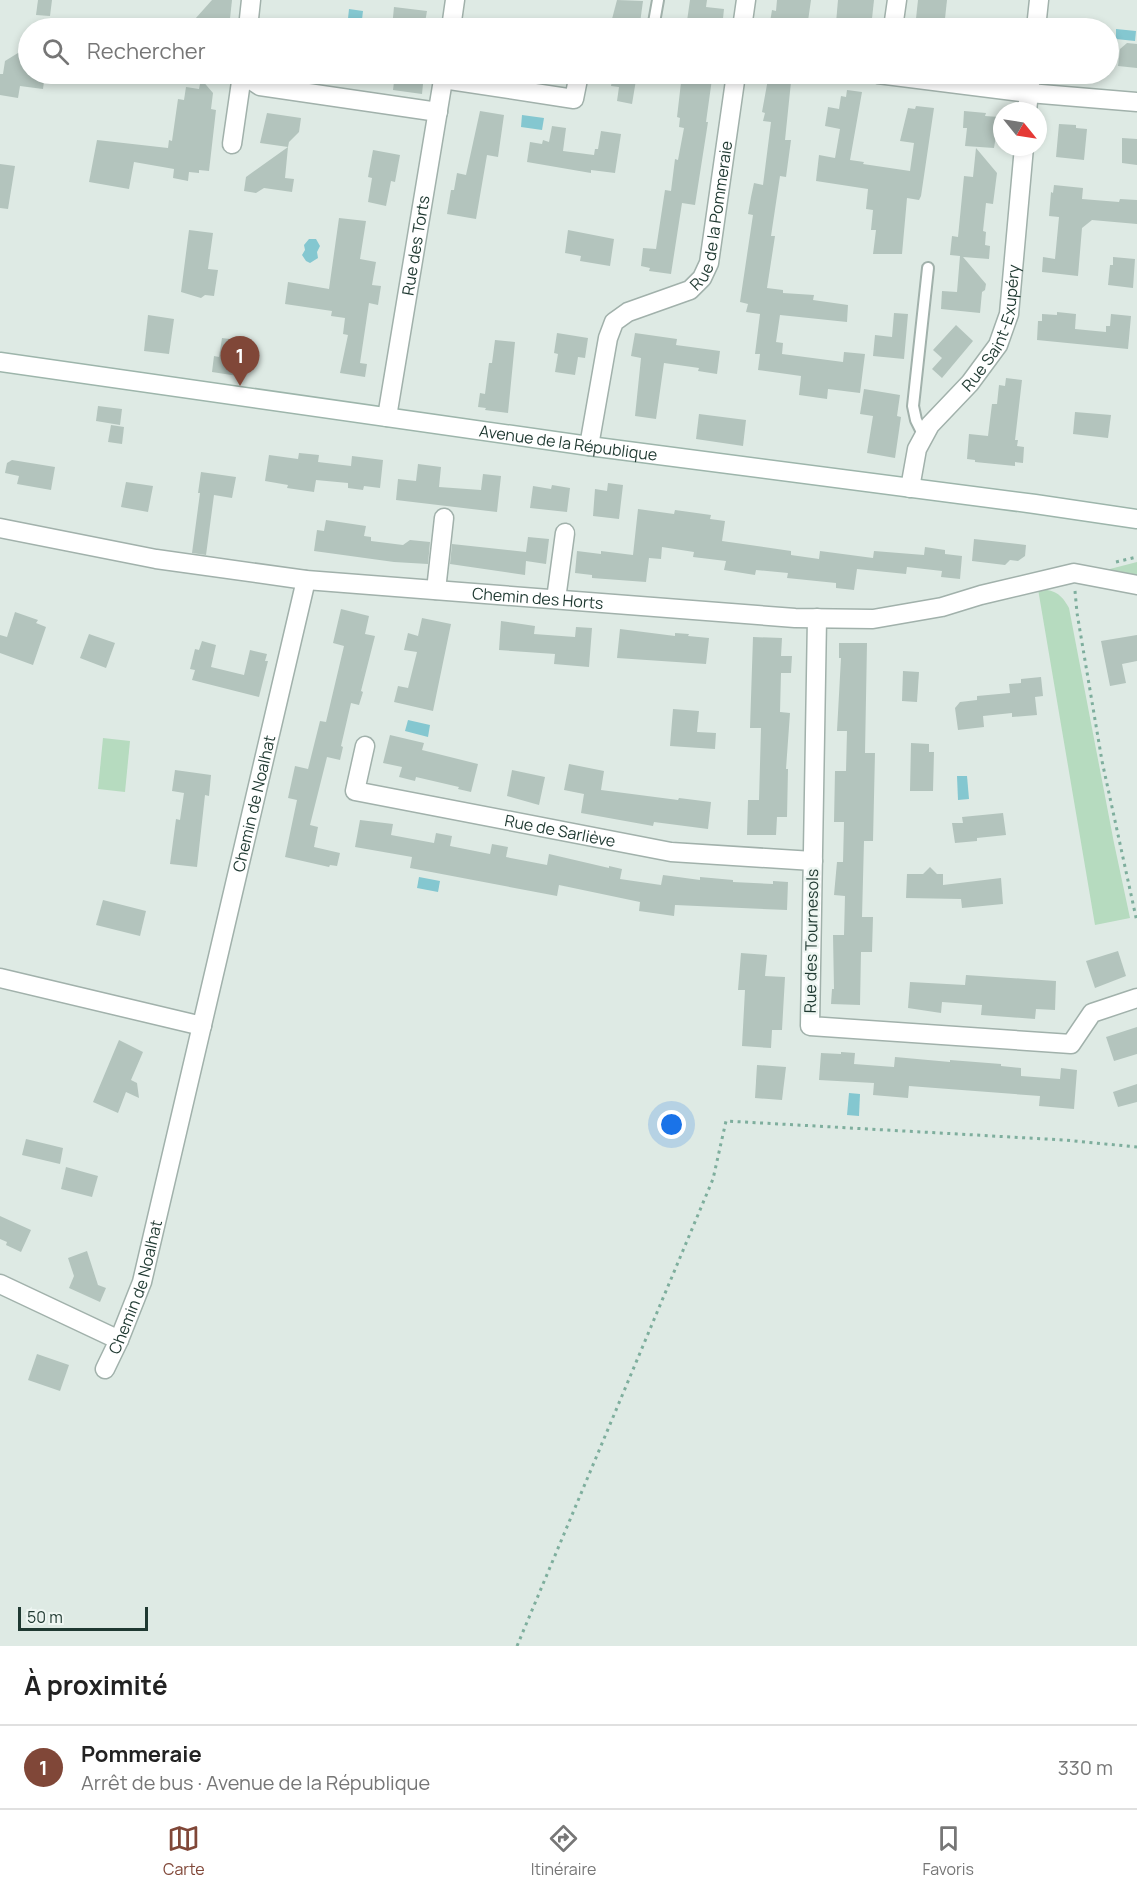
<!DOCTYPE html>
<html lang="fr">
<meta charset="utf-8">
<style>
body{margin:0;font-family:Manrope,sans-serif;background:#f6f6f6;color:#222}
.compass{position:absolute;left:993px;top:102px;width:54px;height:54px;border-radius:50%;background:#fff;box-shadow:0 3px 9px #0003;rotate:120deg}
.scale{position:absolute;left:18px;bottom:15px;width:130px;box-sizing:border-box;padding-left:6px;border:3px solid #1f3931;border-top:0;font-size:16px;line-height:21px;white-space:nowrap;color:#1f3931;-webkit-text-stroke:4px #eef6f2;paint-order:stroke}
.you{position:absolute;left:672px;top:1125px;width:21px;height:21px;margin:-15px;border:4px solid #fff;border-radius:50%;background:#1a73e8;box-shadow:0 0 0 9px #1a73e833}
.badge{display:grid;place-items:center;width:39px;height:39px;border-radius:50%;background:#804738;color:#fff;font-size:20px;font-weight:700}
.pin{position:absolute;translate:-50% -50px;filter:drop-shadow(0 2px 3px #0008)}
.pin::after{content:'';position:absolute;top:32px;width:21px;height:18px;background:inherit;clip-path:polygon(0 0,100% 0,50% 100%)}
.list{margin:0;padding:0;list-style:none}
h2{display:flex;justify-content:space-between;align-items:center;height:78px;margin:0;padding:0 24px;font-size:26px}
h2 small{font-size:20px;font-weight:400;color:#767676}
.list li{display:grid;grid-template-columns:39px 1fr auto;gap:18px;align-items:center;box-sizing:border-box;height:84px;padding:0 24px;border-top:2px solid #e0e0e0}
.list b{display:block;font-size:22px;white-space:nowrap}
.list p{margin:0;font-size:20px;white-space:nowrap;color:#767676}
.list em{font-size:20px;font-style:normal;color:#767676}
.icon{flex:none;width:33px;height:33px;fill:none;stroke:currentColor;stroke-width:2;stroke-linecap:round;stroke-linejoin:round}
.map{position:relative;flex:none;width:1137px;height:1646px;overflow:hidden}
.search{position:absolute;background:#fff;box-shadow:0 3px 9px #0003;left:18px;right:18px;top:18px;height:66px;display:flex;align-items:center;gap:15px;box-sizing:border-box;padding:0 21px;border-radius:33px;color:#767676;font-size:22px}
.sheet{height:162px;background:#fff}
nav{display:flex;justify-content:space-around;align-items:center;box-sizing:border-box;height:84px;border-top:2px solid #e0e0e0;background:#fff;font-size:16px;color:#767676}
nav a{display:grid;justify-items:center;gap:3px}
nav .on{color:#804738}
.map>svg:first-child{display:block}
.green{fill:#b6dbbf}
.water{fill:#84c7d0}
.building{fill:#b3c4bd}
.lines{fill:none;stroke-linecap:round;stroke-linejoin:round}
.lane-casing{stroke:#a1b1ab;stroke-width:14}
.street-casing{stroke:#a1b1ab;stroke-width:21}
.secondary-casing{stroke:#9db5ab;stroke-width:21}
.path{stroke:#7eae9d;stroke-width:3;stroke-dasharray:3 4.5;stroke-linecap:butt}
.lane{stroke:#fff;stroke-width:10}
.street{stroke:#fff;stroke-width:18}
.secondary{stroke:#fff;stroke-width:18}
.labels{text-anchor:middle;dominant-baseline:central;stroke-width:5;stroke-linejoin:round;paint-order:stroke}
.street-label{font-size:16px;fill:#1f3931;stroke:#eef6f2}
</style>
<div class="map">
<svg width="1137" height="1646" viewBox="0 0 1137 1646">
<rect width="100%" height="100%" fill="#deeae4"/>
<g class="green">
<polygon points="1137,562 1137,578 1105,573 1106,570"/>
<path d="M1038 589C1054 590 1061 593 1069 608L1114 843 1130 918 1095 925Z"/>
<polygon points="103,738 130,741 125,792 98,789"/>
</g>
<g class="water">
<polygon points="349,9 363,11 361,28 347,28"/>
<polygon points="1116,29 1136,31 1135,41 1116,39"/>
<polygon points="522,115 544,118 542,130 521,127"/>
<polygon points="309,239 316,239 320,246 317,252 318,258 310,263 306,261 302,255 305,250 304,245"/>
<polygon points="408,720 430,725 428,737 405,731"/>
<polygon points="957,776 967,776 969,799 958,800"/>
<polygon points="419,877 440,881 438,892 417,888"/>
<polygon points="849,1093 860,1094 859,1116 847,1115"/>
</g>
<g class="building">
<polygon points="38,0 52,0 50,16 36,15"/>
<polygon points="212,0 232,0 229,28 187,28"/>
<polygon points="617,0 643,1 640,23 612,19"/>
<polygon points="690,0 707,0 706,7 724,9 722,28 686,28"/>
<polygon points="777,0 811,0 807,28 769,28 772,10 776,11"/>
<polygon points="838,0 874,0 871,28 836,23"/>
<polygon points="918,0 947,0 944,28 915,28"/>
<polygon points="394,7 427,11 424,28 392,28"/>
<polygon points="1127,43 1137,44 1137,68 1118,66 1120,49"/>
<polygon points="18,53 28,54 28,74 45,74 43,89 20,86 18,98 0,95 0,74 3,74 5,61"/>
<polygon points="395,74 424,74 422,94 393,90"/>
<polygon points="613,74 637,74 632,104 617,101 619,87 611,86"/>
<polygon points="682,74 702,74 701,77 712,79 706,122 708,122 695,205 682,203 671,274 649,271 650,268 641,266 643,248 656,249 665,190 671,191 675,159 678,160 684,128 679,127 680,118 677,117"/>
<polygon points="201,79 213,93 211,109 216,110 209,171 199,170 199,173 189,172 188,181 173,178 174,169 134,162 129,189 89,182 97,140 168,148 169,140 172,141 178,99 184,100 186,87 199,89"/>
<polygon points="768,79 791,82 785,140 791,140 786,177 780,176 771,236 775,236 767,288 783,290 783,293 814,295 813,300 848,305 847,322 780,315 776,342 783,343 782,354 843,362 844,352 865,354 860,393 828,389 827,399 799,395 801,376 758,370 760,354 755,354 760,314 746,312 748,304 740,302 753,215 748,214 751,197 754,183 763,185 771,122 763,121 765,113 762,112"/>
<polygon points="847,90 862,92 850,160 864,162 863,164 910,171 914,143 900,141 908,108 915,109 916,106 934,108 921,196 919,200 907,198 902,254 873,254 876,230 871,230 873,210 866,209 868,189 816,181 819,155 835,158 840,129 825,126 828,107 839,109 841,96 846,97"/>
<polygon points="480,111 504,115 498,157 487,155 476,219 447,214 451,190 454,190 457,173 466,175"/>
<polygon points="964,111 986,113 985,116 999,117 994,148 965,146 967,128 963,128"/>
<polygon points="267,113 301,118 299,132 289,142 288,147 260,143"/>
<polygon points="1059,124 1076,125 1076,128 1087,129 1084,160 1056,157"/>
<polygon points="552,126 566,128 563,151 594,155 595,149 598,149 601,131 621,134 615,173 591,170 591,173 527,162 530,142 542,144 543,140 549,142"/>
<polygon points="1122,138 1137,139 1137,165 1122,163"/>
<polygon points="288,147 285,178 294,179 292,192 264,188 256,193 244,191 246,177"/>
<polygon points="976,148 997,173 993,204 986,203 983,231 986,232 985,245 990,246 989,259 963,257 986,284 985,290 982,292 980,313 941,309 942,291 957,292 960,256 950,255 952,236 958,237 964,176 973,177"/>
<polygon points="373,150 400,155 395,182 391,181 386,206 368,202 372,178 368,177"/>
<polygon points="0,164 15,166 8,209 0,208"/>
<polygon points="1054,185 1083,188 1082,199 1119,202 1120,199 1137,200 1137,224 1092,220 1082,228 1078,276 1042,272 1043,257 1055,259 1059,217 1049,216 1051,192 1053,193"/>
<polygon points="339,218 366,221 360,259 376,262 372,285 381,286 378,305 369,303 360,363 367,364 365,377 340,373 348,335 343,334 345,318 331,316 332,311 285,304 288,282 329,289"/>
<polygon points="189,230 213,233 208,269 218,270 214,296 205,295 201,298 181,292"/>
<polygon points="568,230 614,239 610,266 580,261 581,256 565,253"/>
<polygon points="1113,257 1135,259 1133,288 1108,285 1110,265 1113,265"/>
<polygon points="1057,312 1076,314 1075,329 1106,332 1106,326 1110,326 1111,314 1131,316 1128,349 1037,340 1038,321 1042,321 1042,314 1057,315"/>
<polygon points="894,313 908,314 904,359 873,356 875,335 892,337"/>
<polygon points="148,315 174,319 169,354 144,351"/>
<polygon points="956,325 973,341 942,378 932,369 942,358 933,350"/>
<polygon points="557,333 588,338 585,358 578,357 575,375 555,372 558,354 554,353"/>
<polygon points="635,333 677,339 676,345 720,351 717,374 698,371 699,368 664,363 656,419 635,416 641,358 631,356"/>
<polygon points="222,338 245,341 238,376 212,372 214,356 219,357"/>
<polygon points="495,340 515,342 508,413 485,410 486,408 478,407 480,393 485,394 489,363 492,363"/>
<polygon points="1006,378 1022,380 1015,440 1018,440 1017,446 1024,447 1023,463 1015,462 1015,466 975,462 975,460 967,459 969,434 988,436 992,404 997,404 999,385 1005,386"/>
<polygon points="864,389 900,395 897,416 901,417 895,458 867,453 873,416 860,414"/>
<polygon points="98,406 122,409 120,425 96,421"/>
<polygon points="1075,412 1111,415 1108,438 1073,434"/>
<polygon points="699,414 746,420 743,446 696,439"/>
<polygon points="111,425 124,427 122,444 108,442"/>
<polygon points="299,453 319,455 318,462 351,466 352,456 383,460 380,488 364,486 363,490 348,488 348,483 316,480 314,492 287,488 288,485 265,481 269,455 298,459"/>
<polygon points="12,460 55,467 51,490 17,484 19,476 5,473 7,463"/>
<polygon points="418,464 441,467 439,487 481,490 483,474 501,476 497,512 396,500 398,479 416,481"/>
<polygon points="201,472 236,477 232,498 214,495 206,555 192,553 200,493 198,493"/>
<polygon points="126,482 153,486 148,512 121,507"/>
<polygon points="608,483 623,485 619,519 593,516 595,489 607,491"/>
<polygon points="552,485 570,488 567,512 530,508 533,486 551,489"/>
<polygon points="638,509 674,514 675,510 711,515 710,519 725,521 722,541 791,551 791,555 819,559 820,551 873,558 874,551 924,555 925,547 945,550 945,554 962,556 960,579 941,577 942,571 907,567 906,574 857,569 854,590 836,588 836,583 787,578 788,573 756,570 755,575 724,570 726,561 693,557 694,552 662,547 661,559 649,558 646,582 592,578 592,575 575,573 577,551 601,554 601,551 633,555"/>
<polygon points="326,520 366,526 364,536 371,537 371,541 403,545 410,540 430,542 428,564 394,562 314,551 317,530 324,531"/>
<polygon points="528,537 549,539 546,564 526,561 525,575 450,564 452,544 526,552"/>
<polygon points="974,539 1026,545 1025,556 1018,561 1010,560 1005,565 972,561"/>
<polygon points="341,609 369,616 365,634 375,636 361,691 363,692 359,705 351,703 341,746 343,747 340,760 327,757 310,825 318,827 314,847 340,853 337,866 330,865 329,867 285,857 297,800 288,798 295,766 308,769 320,721 326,722 344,646 333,643"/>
<polygon points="15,612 38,620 36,623 46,627 33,665 0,653 0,635 7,637"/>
<polygon points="422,618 451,624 433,711 394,702 398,686 408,688 417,652 404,650 408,633 418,636"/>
<polygon points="501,621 535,626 534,634 575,637 576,627 592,628 589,667 554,664 555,654 499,650"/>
<polygon points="620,629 675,636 675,633 689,634 688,636 709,638 706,664 617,658"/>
<polygon points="89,634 115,643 106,668 80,658"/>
<polygon points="1137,635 1137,661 1122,664 1126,683 1110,686 1101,641"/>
<polygon points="753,637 782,638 781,656 792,656 791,673 781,673 780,712 790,713 786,769 788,769 787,817 777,817 776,835 747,835 748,800 759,800 761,728 750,728"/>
<polygon points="202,641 216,645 211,667 244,675 250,650 267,654 265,661 268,661 259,697 192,680 195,670 190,669 195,649 199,650"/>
<polygon points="839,643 867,643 865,753 875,753 873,841 864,841 862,917 873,917 872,952 861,952 860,1005 831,1004 832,989 834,989 833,935 844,935 845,896 834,895 837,862 843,862 844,822 834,822 835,771 846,771 847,731 837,731 841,658 839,658"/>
<polygon points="903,671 919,672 917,702 902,701"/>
<polygon points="1041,677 1043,696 1035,697 1037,715 1012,717 1012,713 983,716 984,727 958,730 955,708 960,702 977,700 977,696 1010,693 1009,684 1021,683 1021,679"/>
<polygon points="673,709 699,711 697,732 716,733 715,749 670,746"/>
<polygon points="390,735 424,743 422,750 478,764 471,792 458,789 459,787 416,777 415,781 399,777 402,767 383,763"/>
<polygon points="911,743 929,744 929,752 934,752 933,791 910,791"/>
<polygon points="569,764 604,771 601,790 678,800 679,798 711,802 708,829 654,822 653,826 581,813 584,794 564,790"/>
<polygon points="175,770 211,775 209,796 205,795 197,867 170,864 176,819 180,820 184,793 172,791"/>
<polygon points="512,770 545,777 539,805 507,796"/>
<polygon points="1003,813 1006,835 977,838 977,841 955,843 952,823 963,823 962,817"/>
<polygon points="360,820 393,824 391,835 434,843 436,833 452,836 450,846 490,854 492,844 508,847 506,857 547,865 549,854 609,868 609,866 622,869 620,879 661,885 663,875 700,880 700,877 733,880 733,882 773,884 773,881 788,882 787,910 675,905 674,916 639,911 640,902 559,885 557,896 410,868 412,857 355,847"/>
<polygon points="930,867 937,874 943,874 943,885 1001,878 1003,904 962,908 961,899 906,898 907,874 923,874"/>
<polygon points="103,900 146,911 140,936 96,925"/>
<polygon points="1118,951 1126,976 1095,988 1086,961"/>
<polygon points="741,953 767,955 765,976 785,977 782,1030 772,1030 771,1048 742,1046 745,990 738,990"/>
<polygon points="966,975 1056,981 1055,1010 1036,1009 1035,1019 981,1015 982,1005 942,1002 941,1013 908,1008 910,982 965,985"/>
<polygon points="1137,1027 1137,1054 1114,1061 1106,1037"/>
<polygon points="119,1040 143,1052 131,1080 137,1083 139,1098 126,1092 118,1113 93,1102"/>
<polygon points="841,1052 855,1053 854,1064 894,1067 895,1057 950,1062 950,1060 1001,1064 1001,1066 1021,1068 1021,1076 1060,1079 1061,1068 1077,1070 1074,1109 1039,1106 1040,1096 909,1086 908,1098 873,1095 874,1083 819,1080 821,1053 841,1054"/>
<polygon points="757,1065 786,1067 782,1100 755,1098"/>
<polygon points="1137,1084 1137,1102 1118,1107 1113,1092"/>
<polygon points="26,1139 63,1148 60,1164 22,1155"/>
<polygon points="66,1167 98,1176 92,1197 61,1189"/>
<polygon points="0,1216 31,1230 21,1252 6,1245 7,1242 0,1239"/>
<polygon points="87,1251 98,1285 106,1288 100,1302 69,1288 74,1276 68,1258"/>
<polygon points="37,1354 69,1365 60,1391 28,1380"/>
</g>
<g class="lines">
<g class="lane-casing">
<g id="lane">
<polyline points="653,28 658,0"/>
<polyline points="924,436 916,420 913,406 928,268"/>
</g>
</g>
<g class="street-casing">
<g id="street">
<polyline points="248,28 251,0"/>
<polyline points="451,28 455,0"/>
<polyline points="742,28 746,0"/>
<polyline points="893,28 897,0"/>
<polyline points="1036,28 1039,0"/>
<polyline points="242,74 260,86 438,112"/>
<polyline points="878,74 1029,93 1137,102"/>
<polyline points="443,79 574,99 579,74"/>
<polyline points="1027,111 1031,74"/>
<polyline points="232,144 242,75"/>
<path id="s1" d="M387 417 444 74"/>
<path id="s2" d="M589 446 608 338 614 322 628 312 690 290 702 278 709 263 736 74"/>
<path id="s3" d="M910 488 917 449 930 425 970 383 998 345 1009 314 1024 147"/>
<path id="s4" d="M0 528 156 559 306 580 795 618 873 619 942 607 981 595 1074 573 1137 585"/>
<polyline points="436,590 444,518"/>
<polyline points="556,599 565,533"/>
<polyline points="817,618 810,1026 1071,1044 1092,1013 1137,998"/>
<path id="s5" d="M365 746 355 791 671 852 813 861"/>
<polyline points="0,978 202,1026"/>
<polyline points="0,1284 119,1340"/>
<path id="s6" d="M105 1369 119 1340 142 1282 306 580"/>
</g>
</g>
<g class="secondary-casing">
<g id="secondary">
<path id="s7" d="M0 362 589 446 1035 504 1137 519"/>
</g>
</g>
<g class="path">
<polyline points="1116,562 1137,557"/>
<polyline points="1075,591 1077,613 1102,761 1137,922"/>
<polyline points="517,1646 713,1179 726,1121 1064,1140 1137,1147"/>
</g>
<use href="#lane" class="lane"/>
<use href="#street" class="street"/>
<use href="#secondary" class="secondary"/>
</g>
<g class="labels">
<g class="street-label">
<text stroke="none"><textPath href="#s2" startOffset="290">Rue de la Pommeraie</textPath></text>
<text stroke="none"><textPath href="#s1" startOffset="174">Rue des Torts</textPath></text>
<text stroke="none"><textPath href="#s3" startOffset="186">Rue Saint-Exupéry</textPath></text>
<text stroke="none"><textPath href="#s7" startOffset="574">Avenue de la République</textPath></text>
<text stroke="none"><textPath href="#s4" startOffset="543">Chemin des Horts</textPath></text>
<text stroke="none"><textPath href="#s6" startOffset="586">Chemin de Noalhat</textPath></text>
<text stroke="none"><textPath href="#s5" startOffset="255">Rue de Sarliève</textPath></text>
<text transform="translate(811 941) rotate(-89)">Rue des Tournesols</text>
<text stroke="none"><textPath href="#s6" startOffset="88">Chemin de Noalhat</textPath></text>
</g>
</g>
</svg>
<svg class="compass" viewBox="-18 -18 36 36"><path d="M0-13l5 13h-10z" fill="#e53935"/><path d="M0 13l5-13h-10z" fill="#767676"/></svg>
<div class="scale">50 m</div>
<div class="you"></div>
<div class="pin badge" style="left:240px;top:386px">1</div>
<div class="search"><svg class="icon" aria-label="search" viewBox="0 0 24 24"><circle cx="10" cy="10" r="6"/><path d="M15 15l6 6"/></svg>Rechercher</div>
</div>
<section class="sheet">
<h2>À proximité<small></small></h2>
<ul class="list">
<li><span class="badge">1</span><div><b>Pommeraie</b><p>Arrêt de bus · Avenue de la République</p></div><em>330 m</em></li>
</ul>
</section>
<nav>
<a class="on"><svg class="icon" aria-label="map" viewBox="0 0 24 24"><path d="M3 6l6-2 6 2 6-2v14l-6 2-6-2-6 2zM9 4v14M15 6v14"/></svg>Carte</a>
<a><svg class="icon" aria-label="directions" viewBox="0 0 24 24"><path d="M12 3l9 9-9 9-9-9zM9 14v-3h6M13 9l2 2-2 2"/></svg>Itinéraire</a>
<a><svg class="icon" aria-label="saved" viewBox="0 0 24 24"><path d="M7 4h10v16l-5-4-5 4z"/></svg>Favoris</a>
</nav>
